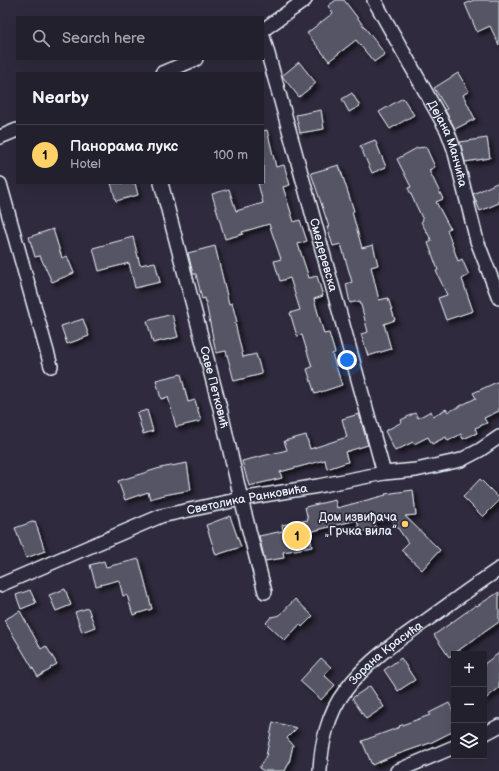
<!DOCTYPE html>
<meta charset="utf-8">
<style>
body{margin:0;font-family:"Balsamiq Sans",sans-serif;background:#2b2836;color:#f1f3f6}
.controls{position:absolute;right:12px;bottom:12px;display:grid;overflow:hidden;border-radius:0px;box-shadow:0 4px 16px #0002}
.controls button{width:36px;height:36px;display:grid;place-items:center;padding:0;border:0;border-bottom:1px solid #403e4a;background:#23202e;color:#f1f3f6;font:20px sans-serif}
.you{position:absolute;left:347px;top:360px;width:14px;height:14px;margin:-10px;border:3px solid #fff;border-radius:50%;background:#1a73e8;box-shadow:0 0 0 6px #1a73e833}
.badge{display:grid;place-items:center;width:26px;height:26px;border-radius:50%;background:#ffd166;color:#111;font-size:13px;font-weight:700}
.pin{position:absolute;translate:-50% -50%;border:2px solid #fff;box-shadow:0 1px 4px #0006}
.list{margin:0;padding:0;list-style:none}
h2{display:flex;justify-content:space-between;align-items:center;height:52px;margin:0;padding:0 16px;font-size:17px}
h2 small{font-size:13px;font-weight:400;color:#a3a3aa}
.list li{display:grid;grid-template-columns:26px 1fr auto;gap:12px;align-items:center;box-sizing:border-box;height:60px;padding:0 16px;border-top:1px solid #403e4a}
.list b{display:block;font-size:15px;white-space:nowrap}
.list p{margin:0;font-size:13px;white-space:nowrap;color:#a3a3aa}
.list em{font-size:13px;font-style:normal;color:#a3a3aa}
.icon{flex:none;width:22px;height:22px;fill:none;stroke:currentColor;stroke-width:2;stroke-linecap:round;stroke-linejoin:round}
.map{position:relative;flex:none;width:499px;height:771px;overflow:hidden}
.search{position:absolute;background:#23202e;box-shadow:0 4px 16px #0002;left:16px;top:16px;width:248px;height:44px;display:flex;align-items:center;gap:10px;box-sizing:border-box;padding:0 14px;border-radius:0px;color:#a3a3aa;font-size:15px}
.panel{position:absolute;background:#23202e;box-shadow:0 4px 16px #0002;left:16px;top:72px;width:248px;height:112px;border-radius:0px}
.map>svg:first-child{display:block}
.building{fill:#575565;stroke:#e8f1f8;filter:url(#shadow)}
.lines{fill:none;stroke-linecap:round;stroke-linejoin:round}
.street-casing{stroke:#e8f1f8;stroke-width:16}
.street{stroke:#2f2a3d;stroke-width:13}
.poi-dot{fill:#ffd166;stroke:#2f2a3d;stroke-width:1.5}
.labels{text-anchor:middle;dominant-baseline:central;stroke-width:3.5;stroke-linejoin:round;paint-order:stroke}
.street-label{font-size:12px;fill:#e8f1f8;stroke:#2f2a3d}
.poi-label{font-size:12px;fill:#e8f1f8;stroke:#2f2a3d;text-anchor:end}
</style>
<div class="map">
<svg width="499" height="771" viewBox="0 0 499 771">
<defs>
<filter id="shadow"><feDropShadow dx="3.5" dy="3.5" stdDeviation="2" flood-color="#0009"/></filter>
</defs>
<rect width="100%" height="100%" fill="#2f2a3d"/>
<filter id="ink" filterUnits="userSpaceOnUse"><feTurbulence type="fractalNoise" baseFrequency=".025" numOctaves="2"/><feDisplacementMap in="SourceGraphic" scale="8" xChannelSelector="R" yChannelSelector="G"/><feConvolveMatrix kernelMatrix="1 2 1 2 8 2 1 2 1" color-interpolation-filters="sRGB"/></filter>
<g filter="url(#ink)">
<g class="building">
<polygon points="336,0 344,0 385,54 374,62 356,40 329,61 307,33 333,13 328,6"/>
<polygon points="474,0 499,0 499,45 490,26 477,32 465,4"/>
<polygon points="299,62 316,83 299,97 282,76"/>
<polygon points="458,73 469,91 463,95 475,119 455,129 445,110 447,109 434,88"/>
<polygon points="352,93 360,106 349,112 342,99"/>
<polygon points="403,98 414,115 390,129 379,112"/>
<polygon points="321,110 324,129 300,133 296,115"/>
<polygon points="267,130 276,167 284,165 290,185 283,187 294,222 300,220 307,241 298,244 309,278 317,276 323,296 314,299 324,334 329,333 335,353 332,354 342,385 315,394 307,369 312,367 302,335 297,336 290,313 300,310 290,278 280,281 274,261 281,259 269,224 242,232 243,234 225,239 212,194 229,189 236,211 263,203 258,183 263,183 263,131"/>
<polygon points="487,138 490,158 465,162 460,142"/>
<polygon points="375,140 386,167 372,173 360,146"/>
<polygon points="426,147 435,167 429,170 443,199 436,202 450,228 447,230 458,261 462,259 469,275 462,279 473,311 446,320 438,298 447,295 436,271 438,270 428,243 432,241 421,222 423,220 408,188 411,187 397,159 417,148"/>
<polygon points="339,165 354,211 352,212 362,248 373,245 378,265 371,267 379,300 388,298 395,320 384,324 391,349 368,356 361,334 368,332 360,301 350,303 346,284 352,282 341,244 333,246 327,227 329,227 311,173"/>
<polygon points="499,182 499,203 480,211 473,194"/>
<polygon points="111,183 135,183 138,195 116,201"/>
<polygon points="53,229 62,258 67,256 74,273 52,282 40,256 35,257 29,237"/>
<polygon points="133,237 140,265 155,262 160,282 135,288 129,263 99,271 93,248"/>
<polygon points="215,246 229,304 232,303 237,322 235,323 243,357 256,354 262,374 234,381 226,351 216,353 205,298 202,299 196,274 193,274 188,253"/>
<polygon points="172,314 178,337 153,343 147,321"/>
<polygon points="83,319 89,336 67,344 61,326"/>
<polygon points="181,374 188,402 195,400 201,421 176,427 168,397 161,399 156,380"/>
<polygon points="499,381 499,411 484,418 487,423 475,428 477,433 463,439 461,434 448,441 446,437 432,444 428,437 414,444 413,442 395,451 385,431 402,422 401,420 415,413 418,418 431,411 433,416 446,409 448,412 476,398 473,393"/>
<polygon points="147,410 153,431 143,434 137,413"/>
<polygon points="359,414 368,445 345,452 348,462 327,469 325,460 280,472 282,478 249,486 242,461 287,450 284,441 306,435 310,449 347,437 342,419"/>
<polygon points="187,463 191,490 164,495 150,499 148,492 125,500 118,481 160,468"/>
<polygon points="480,479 499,498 499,501 483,517 463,497"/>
<polygon points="413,490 416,515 405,516 440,550 422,570 401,550 408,543 391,518 374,520 376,528 360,532 357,520 309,532 312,547 283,552 284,558 265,561 259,536 283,531 282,525 308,520 305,507 335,500 337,508 386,495 385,494"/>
<polygon points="230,516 241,547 216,555 206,525"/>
<polygon points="35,521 45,551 26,558 15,528"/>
<polygon points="139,559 152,609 133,615 127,595 123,596 119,580 96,586 90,565 104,561 106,567"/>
<polygon points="65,589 71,605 56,611 49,595"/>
<polygon points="30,590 36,603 21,609 16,595"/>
<polygon points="499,592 499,622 449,657 434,635 476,605 477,606"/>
<polygon points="295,599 313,616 302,627 300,624 285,641 266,623 271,617 280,615"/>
<polygon points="88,608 95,627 82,632 75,612"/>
<polygon points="20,611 41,649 46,646 57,664 50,668 51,669 38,677 4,620"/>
<polygon points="499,653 499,688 484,700 484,664"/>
<polygon points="321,658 331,667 324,675 335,685 321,700 300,681"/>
<polygon points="401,658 415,680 398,691 384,670"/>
<polygon points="370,686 384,707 366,719 352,698"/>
<polygon points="449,703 454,713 454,731 430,743 393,756 372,765 362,741 400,727 399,726 430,715 429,713"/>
<polygon points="273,722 297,728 287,738 293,745 289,763 285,771 264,771 259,768 266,756"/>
</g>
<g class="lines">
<g class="street-casing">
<g id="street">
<path id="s1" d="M374 0 447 130 454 149 477 241 499 298"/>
<polyline points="263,30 305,0"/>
<path id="s2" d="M263 36 384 473"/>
<polyline points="162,73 196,59"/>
<polyline points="0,137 17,130"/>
<path id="s3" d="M161 183 221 412 241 499 265 592"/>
<polyline points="0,184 51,366"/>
<path id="s4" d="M0 585 161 516 241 499 318 486 384 473 416 470 461 460 480 450 499 437"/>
<polyline points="484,734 499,726"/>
<path id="s5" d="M320 771C321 744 328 713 345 691 366 662 398 640 427 620 451 603 475 585 499 569"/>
<polyline points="397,771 454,747"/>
</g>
</g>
<use href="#street" class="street"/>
</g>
</g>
<circle class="poi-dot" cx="405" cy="524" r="4"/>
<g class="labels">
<g class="street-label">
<text stroke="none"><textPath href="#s1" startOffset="162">Дејана Манчића</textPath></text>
<text stroke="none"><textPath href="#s2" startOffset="227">Смедеревска</textPath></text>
<text stroke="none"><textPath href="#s3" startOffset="211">Саве Петковић</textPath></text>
<text stroke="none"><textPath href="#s4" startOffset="263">Светолика Ранковића</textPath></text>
<text stroke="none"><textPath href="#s5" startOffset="141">Зорана Красића</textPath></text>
</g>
<g class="poi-label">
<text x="397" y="517">Дом извиђача<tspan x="397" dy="14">„Грчка вила”</tspan></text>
</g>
</g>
</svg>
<div class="controls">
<button>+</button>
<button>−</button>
<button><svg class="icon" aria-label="layers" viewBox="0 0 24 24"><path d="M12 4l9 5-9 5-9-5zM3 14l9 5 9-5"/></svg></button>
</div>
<div class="you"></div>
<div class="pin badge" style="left:297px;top:536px">1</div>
<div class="search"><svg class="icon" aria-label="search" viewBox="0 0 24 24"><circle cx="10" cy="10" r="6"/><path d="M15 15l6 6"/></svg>Search here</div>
<section class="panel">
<h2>Nearby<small></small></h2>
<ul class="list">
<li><span class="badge">1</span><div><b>Панорама лукс</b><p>Hotel</p></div><em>100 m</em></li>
</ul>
</section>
</div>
